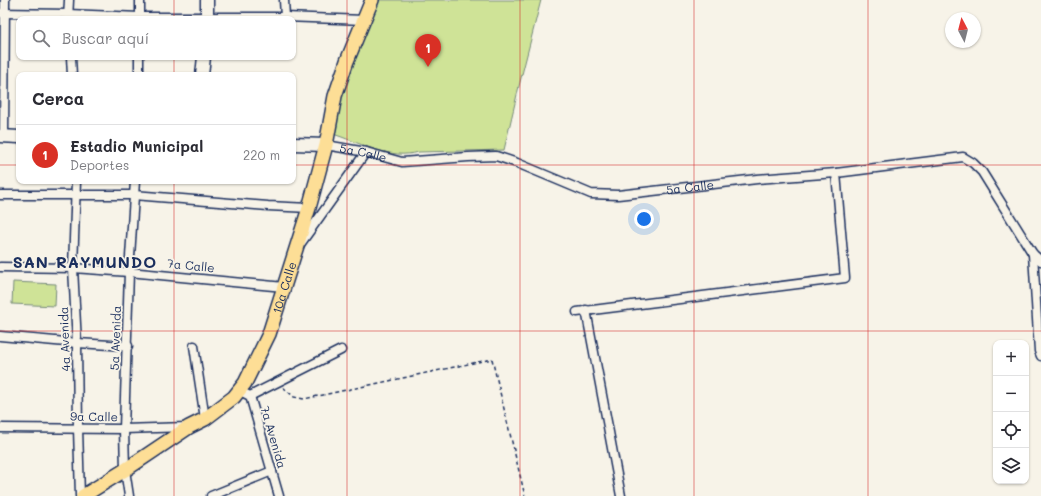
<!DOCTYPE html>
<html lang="es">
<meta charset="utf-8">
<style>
body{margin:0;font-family:Mali,sans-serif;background:#f7f7f7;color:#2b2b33}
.controls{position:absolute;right:12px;bottom:12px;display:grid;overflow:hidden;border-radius:8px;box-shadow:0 1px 3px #0004}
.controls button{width:36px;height:36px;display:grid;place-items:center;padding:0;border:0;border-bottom:1px solid #e1e1e2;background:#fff;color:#2b2b33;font:20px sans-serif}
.compass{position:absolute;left:945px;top:12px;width:36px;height:36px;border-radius:50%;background:#fff;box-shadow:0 1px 3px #0004;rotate:353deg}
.you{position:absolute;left:644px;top:219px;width:14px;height:14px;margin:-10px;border:3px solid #fff;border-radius:50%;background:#1a73e8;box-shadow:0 0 0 6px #1a73e833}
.badge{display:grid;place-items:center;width:26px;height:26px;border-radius:50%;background:#d93025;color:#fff;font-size:13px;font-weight:700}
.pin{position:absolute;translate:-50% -33px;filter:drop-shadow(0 1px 2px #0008)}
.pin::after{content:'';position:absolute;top:21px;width:14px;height:12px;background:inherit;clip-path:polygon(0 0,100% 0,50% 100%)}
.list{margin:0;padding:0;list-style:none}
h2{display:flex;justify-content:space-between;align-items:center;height:52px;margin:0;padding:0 16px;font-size:17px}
h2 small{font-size:13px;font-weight:400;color:#7c7c81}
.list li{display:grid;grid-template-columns:26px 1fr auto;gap:12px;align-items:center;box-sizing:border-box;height:60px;padding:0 16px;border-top:1px solid #e1e1e2}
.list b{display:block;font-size:15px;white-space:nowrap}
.list p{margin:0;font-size:13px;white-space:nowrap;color:#7c7c81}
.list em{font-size:13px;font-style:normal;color:#7c7c81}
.icon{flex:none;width:22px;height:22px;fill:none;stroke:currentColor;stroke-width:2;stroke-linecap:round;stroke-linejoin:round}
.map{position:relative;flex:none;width:1041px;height:496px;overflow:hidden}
.search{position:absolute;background:#fff;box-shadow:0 1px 3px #0004;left:16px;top:16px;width:280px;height:44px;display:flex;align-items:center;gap:10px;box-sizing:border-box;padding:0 14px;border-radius:8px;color:#7c7c81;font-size:15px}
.panel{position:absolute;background:#fff;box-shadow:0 1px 3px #0004;left:16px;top:72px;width:280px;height:112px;border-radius:8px}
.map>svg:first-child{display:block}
.green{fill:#cfe397;stroke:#75897a}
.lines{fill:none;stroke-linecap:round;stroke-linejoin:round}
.street-casing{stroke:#1b2f5e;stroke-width:11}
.secondary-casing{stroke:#1b2f5e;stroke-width:15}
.primary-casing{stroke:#1b2f5e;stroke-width:16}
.path{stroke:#1b2f5e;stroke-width:1.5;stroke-dasharray:4 3;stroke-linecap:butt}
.street{stroke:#f7f3e8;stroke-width:8}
.secondary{stroke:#f7f3e8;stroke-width:12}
.primary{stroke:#fdde96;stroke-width:13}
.grid{fill:none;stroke:#d62828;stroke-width:1;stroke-opacity:0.55}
.labels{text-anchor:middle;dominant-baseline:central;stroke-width:3.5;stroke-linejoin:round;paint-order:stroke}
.street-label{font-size:12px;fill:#1b2f5e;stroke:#f7f3e8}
.district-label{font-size:16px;font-weight:bold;letter-spacing:1px;fill:#1b2f5e;stroke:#f7f3e8}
</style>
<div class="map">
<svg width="1041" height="496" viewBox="0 0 1041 496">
<rect width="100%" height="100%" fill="#f7f3e8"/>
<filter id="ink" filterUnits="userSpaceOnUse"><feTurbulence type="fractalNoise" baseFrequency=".025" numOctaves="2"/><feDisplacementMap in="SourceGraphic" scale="8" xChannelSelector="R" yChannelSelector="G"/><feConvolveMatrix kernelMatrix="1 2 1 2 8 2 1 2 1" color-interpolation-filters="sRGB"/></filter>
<g filter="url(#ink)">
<g class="green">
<path d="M378 0H541L519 86 504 150 419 152C390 160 363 144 336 135L334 131 344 80Z"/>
<polygon points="13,282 56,284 55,306 12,304"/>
</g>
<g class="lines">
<g class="street-casing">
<g id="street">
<polyline points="284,0 285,17"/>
<polyline points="0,13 68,14 140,17 285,17 364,20"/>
<polyline points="68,19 69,0"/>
<polyline points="140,19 140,0"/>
<polyline points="71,57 72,75"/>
<polyline points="139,75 139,57"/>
<polyline points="4,136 5,0"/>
<path id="s1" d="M326 145 366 152 402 162 468 157 496 156 517 163 591 194 618 195 757 179 836 173 963 157 973 163 982 172 1033 254 1041 261"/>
<polyline points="76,181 73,268 77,343 78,428 80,496"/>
<polyline points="0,195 134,195 268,206 309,208"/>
<polyline points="301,243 366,152"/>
<polyline points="1033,254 1039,351 1041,356"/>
<polyline points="0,267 73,268 129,272 284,287"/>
<polyline points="586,310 621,496"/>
<polyline points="577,312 845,278 836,173"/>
<polyline points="0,336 77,343 128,346"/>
<polyline points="194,346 205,419"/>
<polyline points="240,391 250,396 279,496"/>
<polyline points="250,396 341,350"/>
<polyline points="0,428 124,429 187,427"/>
<polyline points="129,496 125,470 124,429 129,272 135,181"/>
<polyline points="211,496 272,471"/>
</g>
</g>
<g class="secondary-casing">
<g id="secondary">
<polyline points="207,19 207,0"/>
<polyline points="202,75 204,57"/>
<polyline points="0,136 19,137"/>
<polyline points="293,144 326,145"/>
</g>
</g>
<g class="primary-casing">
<g id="primary">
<path id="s2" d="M83 496 125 470 189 427 205 419 234 397 245 383 269 334 309 208 326 145 335 96 347 61 372 0"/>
</g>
</g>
<polyline class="path" points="283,387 294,397 304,399 492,359 525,496"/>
<use href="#street" class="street"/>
<use href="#secondary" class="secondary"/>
<use href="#primary" class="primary"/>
</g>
</g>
<path class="grid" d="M174 0V19M347 0V496M520 0V496M694 0V496M868 0V496M174 57V75M0 165H19M293 165H1041M174 181V496M0 331H1041"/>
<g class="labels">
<g class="street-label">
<text stroke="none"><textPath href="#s1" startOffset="38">5a Calle</textPath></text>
<text stroke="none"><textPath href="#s1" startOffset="374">5a Calle</textPath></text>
<text transform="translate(191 265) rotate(6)">7a Calle</text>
<text stroke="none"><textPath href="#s2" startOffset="302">10a Calle</textPath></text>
<text transform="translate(115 338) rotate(-88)">5a Avenida</text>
<text transform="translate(64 339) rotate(-92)">4a Avenida</text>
<text transform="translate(94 416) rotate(1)">9a Calle</text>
<text transform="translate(274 437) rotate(74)">7a Avenida</text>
</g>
<g class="district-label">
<text x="85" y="261">SAN RAYMUNDO</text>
</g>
</g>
</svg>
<div class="controls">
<button>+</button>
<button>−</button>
<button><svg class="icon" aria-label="locate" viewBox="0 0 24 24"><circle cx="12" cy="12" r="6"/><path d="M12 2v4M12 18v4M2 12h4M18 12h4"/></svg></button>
<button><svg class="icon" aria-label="layers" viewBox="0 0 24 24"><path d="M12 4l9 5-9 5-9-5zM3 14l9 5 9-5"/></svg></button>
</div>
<svg class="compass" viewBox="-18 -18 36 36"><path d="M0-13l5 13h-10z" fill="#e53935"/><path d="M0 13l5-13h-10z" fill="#7c7c81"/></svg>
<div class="you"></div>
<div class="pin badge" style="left:428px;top:67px">1</div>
<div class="search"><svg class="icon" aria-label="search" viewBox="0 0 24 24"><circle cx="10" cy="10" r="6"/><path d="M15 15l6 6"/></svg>Buscar aquí</div>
<section class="panel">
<h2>Cerca<small></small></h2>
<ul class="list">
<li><span class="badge">1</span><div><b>Estadio Municipal</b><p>Deportes</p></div><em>220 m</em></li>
</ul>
</section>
</div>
